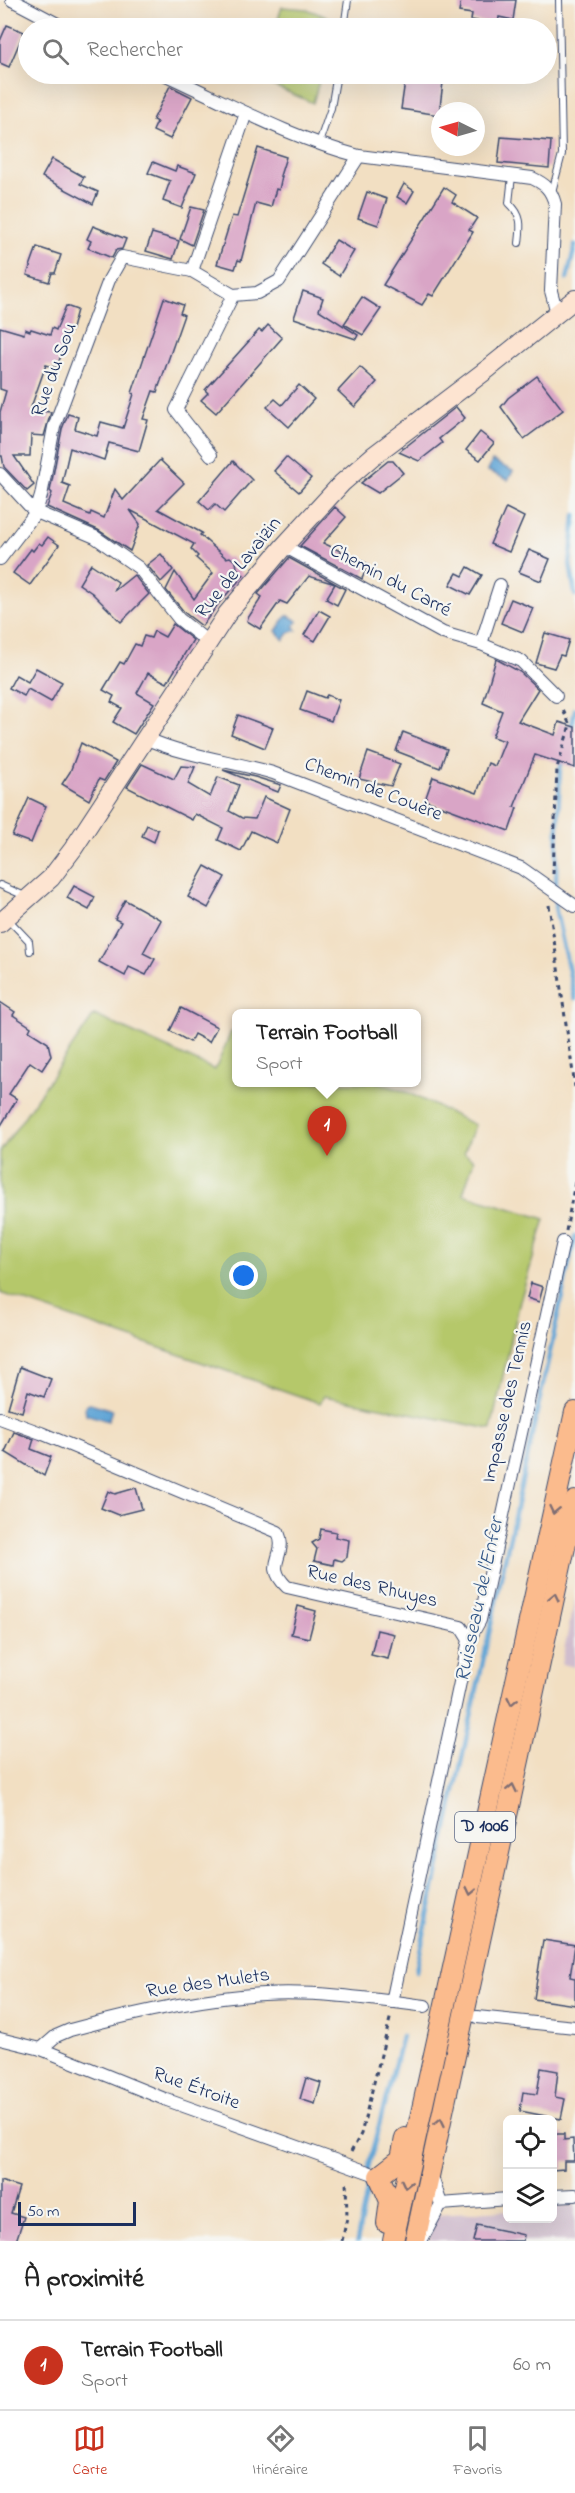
<!DOCTYPE html>
<html lang="fr">
<meta charset="utf-8">
<style>
body{margin:0;font-family:"Indie Flower",sans-serif;background:#f2f2f2;color:#222}
.controls{position:absolute;right:18px;bottom:18px;display:grid;overflow:hidden;border-radius:9px;box-shadow:0 6px 24px #0002}
.controls button{width:54px;height:54px;display:grid;place-items:center;padding:0;border:0;border-bottom:2px solid #e0e0e0;background:#fff;color:#222;font:30px sans-serif}
.compass{position:absolute;left:431px;top:102px;width:54px;height:54px;border-radius:50%;background:#fff;box-shadow:0 6px 24px #0002;rotate:275deg}
.scale{position:absolute;left:18px;bottom:15px;width:118px;box-sizing:border-box;padding-left:6px;border:3px solid #1b2f5e;border-top:0;font-size:16px;line-height:21px;white-space:nowrap;color:#1b2f5e;-webkit-text-stroke:4px #f6f6f2;paint-order:stroke}
.you{position:absolute;left:244px;top:1276px;width:21px;height:21px;margin:-15px;border:4px solid #fff;border-radius:50%;background:#1a73e8;box-shadow:0 0 0 9px #1a73e833}
.badge{display:grid;place-items:center;width:39px;height:39px;border-radius:50%;background:#c8321e;color:#fff;font-size:20px;font-weight:700}
.pin{position:absolute;translate:-50% -50px;filter:drop-shadow(0 2px 3px #0008)}
.pin::after{content:'';position:absolute;top:32px;width:21px;height:18px;background:inherit;clip-path:polygon(0 0,100% 0,50% 100%)}
.popup{position:absolute;left:232px;top:1009px;width:189px;height:78px;box-sizing:border-box;display:grid;place-content:center;border-radius:9px;background:#fff;filter:drop-shadow(0 2px 4px #0005);font-size:20px;white-space:nowrap;color:#767676}
.popup b{font-size:22px;color:#222}
.popup::after{content:'';position:absolute;left:50%;top:100%;margin-left:-12px;border:12px solid transparent;border-top-color:#fff}
.list{margin:0;padding:0;list-style:none}
h2{display:flex;justify-content:space-between;align-items:center;height:78px;margin:0;padding:0 24px;font-size:26px}
h2 small{font-size:20px;font-weight:400;color:#767676}
.list li{display:grid;grid-template-columns:39px 1fr auto;gap:18px;align-items:center;box-sizing:border-box;height:90px;padding:0 24px;border-top:2px solid #e0e0e0}
.list b{display:block;font-size:22px;white-space:nowrap}
.list p{margin:0;font-size:20px;white-space:nowrap;color:#767676}
.list em{font-size:20px;font-style:normal;color:#767676}
.icon{flex:none;width:33px;height:33px;fill:none;stroke:currentColor;stroke-width:2;stroke-linecap:round;stroke-linejoin:round}
.map{position:relative;flex:none;width:575px;height:2241px;overflow:hidden}
.search{position:absolute;background:#fff;box-shadow:0 6px 24px #0002;left:18px;right:18px;top:18px;height:66px;display:flex;align-items:center;gap:15px;box-sizing:border-box;padding:0 21px;border-radius:33px;color:#767676;font-size:22px}
.sheet{height:168px;background:#fff}
nav{display:flex;justify-content:space-around;align-items:center;box-sizing:border-box;height:84px;border-top:2px solid #e0e0e0;background:#fff;font-size:16px;color:#767676}
nav a{display:grid;justify-items:center;gap:3px}
nav .on{color:#c8321e}
.map>svg:first-child{display:block}
.industrial{fill:#d0bdce}
.green{fill:#b5c86b;stroke:#687c64;stroke-width:1.5}
.water{fill:#61a5d6;stroke:#3e6a9a;stroke-width:1.5}
.lines{fill:none;stroke-linecap:round;stroke-linejoin:round}
.stream{stroke:#61a5d6;stroke-width:4.5}
.building{fill:#d9a5c6}
.lane-casing{stroke:#3b496d;stroke-width:8}
.street-casing{stroke:#3b496d;stroke-width:14}
.secondary-casing{stroke:#3b496d;stroke-width:20}
.primary-casing{stroke:#3b496d;stroke-width:22}
.path{stroke:#3b496d;stroke-width:3;stroke-dasharray:4.5 4.5;stroke-linecap:butt}
.lane{stroke:#fff;stroke-width:6}
.street{stroke:#fff;stroke-width:12}
.secondary{stroke:#fde4d1;stroke-width:18}
.primary{stroke:#fbbb8d;stroke-width:20}
.oneway{stroke:#806e73}
.labels{text-anchor:middle;dominant-baseline:central;stroke-width:4.5;stroke-linejoin:round;paint-order:stroke}
.shield{fill:#f6f6f2;stroke:#5d6b8a;stroke-width:1.5}
.shield-label{font-size:18px;font-weight:bold;fill:#1b2f5e}
.street-label{font-size:20px;fill:#1b2f5e;stroke:#f6f6f2}
.water-label{font-size:21px;font-style:italic;fill:#345888;stroke:#f6f6f2}
</style>
<div class="map">
<svg width="575" height="2241" viewBox="0 0 575 2241">
<rect width="100%" height="100%" fill="#f6f6f2"/>
<filter id="ink" filterUnits="userSpaceOnUse"><feTurbulence type="fractalNoise" baseFrequency=".0167" numOctaves="2"/><feDisplacementMap in="SourceGraphic" scale="12" xChannelSelector="R" yChannelSelector="G"/><feConvolveMatrix kernelMatrix="1 2 1 2 8 2 1 2 1" color-interpolation-filters="sRGB"/></filter>
<filter id="wash" filterUnits="userSpaceOnUse"><feTurbulence type="fractalNoise" baseFrequency=".008" numOctaves="4" result="noise"/><feDisplacementMap in="SourceGraphic" scale="24" xChannelSelector="R" yChannelSelector="G"/><feGaussianBlur stdDeviation="1.35" result="paint"/><feColorMatrix in="noise" values="0 0 0 0 0 0 0 0 0 0 0 0 0 0 0 0 0 1.4 0 .05"/><feComposite in="paint" operator="in"/></filter>
<g filter="url(#wash)">
<rect width="100%" height="100%" fill="#f2dfc2"/>
<g class="industrial">
<polygon points="575,1598 575,1667 561,1664"/>
<polygon points="575,2205 575,2241 429,2241 435,2214 507,2210 508,2218 552,2218 553,2207"/>
</g>
<g class="green">
<polygon points="282,7 306,9 335,20 333,28 275,28"/>
<polygon points="262,74 321,74 313,103 260,80"/>
<polygon points="94,1015 215,1070 231,1032 237,1033 237,1082 380,1083 409,1093 475,1125 464,1153 474,1160 463,1194 545,1219 520,1301 491,1429 324,1396 320,1403 0,1293 0,1152"/>
</g>
<g class="water">
<polygon points="492,461 513,471 508,480 488,471"/>
<polygon points="287,615 298,621 294,626 297,630 289,633 284,640 276,631"/>
<polygon points="90,1403 112,1410 108,1421 86,1414 85,1406"/>
</g>
<g class="lines">
<g class="stream">
<polyline points="567,279 575,245"/>
<polyline points="575,515 570,564 575,595"/>
<polyline points="571,730 575,709"/>
<polyline points="563,758 560,769 555,907 575,999"/>
<polyline points="416,1971 575,1236"/>
<polyline points="357,2241 367,2191 367,2172 402,2036"/>
</g>
</g>
<g id="blocks">
<g class="building">
<polygon points="461,0 516,0 513,20 499,17 498,24 471,20 472,14 459,12"/>
<polygon points="7,25 24,32 9,67 0,63 0,41"/>
<polygon points="406,74 444,74 439,115 401,109"/>
<polygon points="170,86 192,97 170,139 153,131 157,122 153,120"/>
<polygon points="501,137 551,141 549,168 498,163"/>
<polygon points="258,148 286,157 280,176 282,176 279,190 276,189 271,207 256,203 241,261 238,260 235,269 217,264 232,216 237,217"/>
<polygon points="52,159 84,177 80,184 98,192 93,204 42,177"/>
<polygon points="153,162 175,171 177,166 196,173 182,208 163,201 170,181 148,173"/>
<polygon points="404,184 414,191 407,203 397,197"/>
<polygon points="444,187 456,195 452,202 477,218 469,230 473,232 465,245 433,296 429,294 422,305 383,285"/>
<polygon points="367,192 387,199 378,225 358,218"/>
<polygon points="191,207 204,210 192,245 180,239"/>
<polygon points="93,226 126,239 122,249 116,250 112,258 88,248 91,241 87,239"/>
<polygon points="152,233 179,241 173,259 146,251"/>
<polygon points="336,240 354,251 339,276 321,264"/>
<polygon points="37,247 61,255 55,273 52,273 49,282 27,275"/>
<polygon points="303,291 323,298 319,310 358,335 356,339 294,318"/>
<polygon points="362,297 381,309 363,335 344,324"/>
<polygon points="164,298 183,305 180,313 184,315 157,392 153,391 143,419 148,420 139,451 109,443 104,460 70,448 62,483 70,486 64,504 90,515 91,512 104,518 115,489 123,500 160,460 184,483 158,509 202,533 200,535 226,558 230,557 236,562 237,568 244,575 219,603 202,626 185,613 166,590 175,572 194,599 213,573 196,558 198,556 191,549 194,544 130,510 140,524 130,551 98,530 47,507 52,493 50,491 62,429 68,414 78,417 75,429 97,436 101,422 123,428 134,394 132,393"/>
<polygon points="66,306 77,310 71,332 68,331 57,368 46,365 30,410 51,412 44,436 31,435 30,456 14,456 34,485 27,491 4,467 2,456 0,456 0,412 6,391 0,389 0,327 24,334 25,329 30,331 31,329 50,335 52,328 56,330"/>
<polygon points="268,325 282,338 216,413 201,400 208,393 205,390 259,330 262,332"/>
<polygon points="360,367 377,382 355,407 338,391"/>
<polygon points="537,376 563,410 524,439 501,407 508,398"/>
<polygon points="299,385 314,399 289,427 267,407 275,399 282,405"/>
<polygon points="456,407 465,418 439,439 442,443 419,461 399,452"/>
<polygon points="480,432 494,443 480,460 466,450"/>
<polygon points="286,457 311,478 299,492 274,471"/>
<polygon points="233,461 252,480 224,512 215,504 209,510 199,501"/>
<polygon points="388,461 393,461 403,473 378,493 361,483"/>
<polygon points="335,507 346,517 323,543 368,564 362,579 300,546"/>
<polygon points="506,508 524,517 509,552 490,544"/>
<polygon points="48,537 59,545 30,585 13,573 31,549 33,551 39,543 42,545"/>
<polygon points="529,550 550,559 541,581 519,572"/>
<polygon points="161,554 173,570 161,582 147,565"/>
<polygon points="289,558 345,589 337,605 326,599 335,584 309,576 287,604 280,601 260,629 247,621 248,618 262,597 258,594"/>
<polygon points="91,564 118,582 114,591 134,575 149,594 121,622 92,593 79,584"/>
<polygon points="468,567 482,575 470,595 450,585 457,573 463,576"/>
<polygon points="511,599 533,608 523,632 501,623"/>
<polygon points="319,610 330,616 315,641 304,635"/>
<polygon points="173,624 193,640 167,683 148,673 137,693 154,703 134,734 113,722 122,708 111,702 114,696 103,690 120,662 124,664 135,644 140,646 144,636 151,638 154,631 165,637"/>
<polygon points="545,633 569,640 564,656 560,655 554,668 536,663"/>
<polygon points="496,659 520,672 538,689 518,721 555,735 559,722 575,727 575,768 535,755 514,807 517,808 509,831 425,800 433,777 477,793 488,763 495,766 505,741 492,737 502,711 483,703"/>
<polygon points="36,668 62,682 51,702 28,689 24,696 9,688 16,675 28,682"/>
<polygon points="307,691 325,698 327,695 339,700 331,721 300,710"/>
<polygon points="238,715 273,728 265,748 231,734"/>
<polygon points="403,732 447,749 440,768 396,751"/>
<polygon points="81,743 116,762 104,781 99,779 89,800 62,784 70,772"/>
<polygon points="368,752 400,764 391,786 359,779"/>
<polygon points="142,764 174,779 181,766 195,767 188,784 210,797 218,777 239,785 229,811 242,818 255,819 264,797 290,809 277,843 251,831 241,851 218,840 223,828 195,814 192,820 127,787"/>
<polygon points="223,770 255,777 281,785 278,792"/>
<polygon points="29,798 46,806 31,843 12,836"/>
<polygon points="147,825 158,830 154,842 142,836"/>
<polygon points="205,866 225,877 208,908 188,897"/>
<polygon points="74,886 95,897 89,910 67,898"/>
<polygon points="125,900 161,920 143,953 155,959 146,975 129,967 125,976 99,962 121,922 115,919"/>
<polygon points="0,1002 15,1012 13,1015 31,1027 29,1031 48,1043 51,1056 42,1070 30,1062 9,1094 17,1099 0,1127"/>
<polygon points="181,1008 217,1027 209,1042 194,1034 190,1042 170,1031"/>
<polygon points="531,1283 543,1287 539,1302 527,1298"/>
<polygon points="20,1367 51,1379 44,1397 28,1391 22,1412 8,1408"/>
<polygon points="14,1432 34,1439 31,1449 51,1457 44,1476 5,1452"/>
<polygon points="136,1488 142,1509 118,1515 101,1508 108,1491 115,1494"/>
<polygon points="321,1529 336,1532 335,1537 349,1540 347,1557 342,1561 334,1559 333,1565 314,1561 317,1549 312,1543 319,1539"/>
<polygon points="298,1606 316,1611 309,1638 291,1634"/>
<polygon points="377,1630 394,1634 388,1659 371,1655"/>
<polygon points="543,1940 575,1945 570,1977 575,1978 575,2005 534,1999"/>
<polygon points="541,2068 558,2071 555,2097 565,2099 561,2119 520,2111 523,2092 537,2094"/>
<polygon points="306,2078 321,2083 315,2104 300,2099"/>
<polygon points="552,2134 564,2134 564,2140 573,2139 574,2161 564,2161 564,2169 552,2170"/>
<polygon points="0,2181 19,2187 11,2213 24,2217 16,2241 0,2241"/>
<polygon points="477,2225 524,2235 523,2241 473,2241"/>
</g>
</g>
</g>
<g filter="url(#ink)">
<use href="#blocks" fill-opacity="0" stroke="#3b496d" stroke-width="1.5"/>
<g class="lines">
<g class="lane-casing">
<g id="lane">
<polyline points="344,28 348,0"/>
<polyline points="319,143 331,108 337,74"/>
<path d="M512 176 509 203C523 216 521 226 519 243"/>
<polyline points="552,192 562,154 559,0"/>
<polyline points="0,885 27,897"/>
<polyline points="7,918 29,941 30,951"/>
</g>
</g>
<g class="street-casing">
<g id="street">
<polyline points="12,0 65,28"/>
<path d="M164 74C228 103 290 138 359 156L532 178C545 184 551 189 555 204L551 291 557 313"/>
<polyline points="233,295 192,271 246,113"/>
<polyline points="211,455 176,410 233,295 257,293 279,281 359,156"/>
<polyline points="0,474 34,511 95,537 139,568 179,619 208,642"/>
<polyline points="284,546 443,633 481,644 521,661 556,696"/>
<polyline points="0,559 36,512 41,496 54,427 109,280 122,257 192,271"/>
<polyline points="481,644 500,585"/>
<path d="M145 738C185 756 231 761 273 773L521 868 575 906"/>
<path d="M0 1418 41 1433 278 1532C289 1556 262 1563 287 1587L461 1627 469 1640 392 2002"/>
<polyline points="469,1640 480,1620 563,1242"/>
<polyline points="477,2017 575,2027"/>
<polyline points="0,2039 41,2049 167,2100 379,2176"/>
<path d="M41 2049 56 2036 70 2030C133 2013 199 1998 264 1994 317 1991 372 1999 425 2006"/>
<polyline points="552,2196 575,2195"/>
<polyline points="441,2204 508,2199"/>
<polyline points="421,2241 441,2204 431,2174"/>
</g>
</g>
<g class="secondary-casing">
<polyline id="secondary" points="0,923 51,878 73,849 227,614 284,546 342,483 373,456 489,368 575,299"/>
</g>
<g class="primary-casing">
<g id="primary">
<polyline points="387,2223 390,2201 379,2176 401,2159 405,2138"/>
<polyline points="393,2241 575,1412"/>
<polyline points="415,2241 575,1501"/>
</g>
</g>
<g class="path">
<polyline points="553,874 557,768 570,725 562,708"/>
<polyline points="549,905 575,1087"/>
<polyline points="566,1231 575,1182"/>
<polyline points="351,2152 361,2134 391,2015"/>
<polyline points="342,2241 347,2218 346,2179"/>
</g>
<use href="#lane" class="lane"/>
<use href="#street" class="street"/>
<use href="#secondary" class="secondary"/>
<use href="#primary" class="primary"/>
</g>
<defs><path id="oneway-chevron" d="M-2-3.5L2.5 0L-2 3.5" fill="none" stroke-width="1.6" stroke-linecap="round" stroke-linejoin="round" transform="scale(1.5)"/></defs>
<g class="oneway">
<use href="#oneway-chevron" transform="translate(554 1510) rotate(102)"/>
<use href="#oneway-chevron" transform="translate(554 1597) rotate(-78)"/>
<use href="#oneway-chevron" transform="translate(512 1701) rotate(102)"/>
<use href="#oneway-chevron" transform="translate(512 1788) rotate(-78)"/>
<use href="#oneway-chevron" transform="translate(471 1891) rotate(102)"/>
<use href="#oneway-chevron" transform="translate(440 2122) rotate(-78)"/>
<use href="#oneway-chevron" transform="translate(406 2184) rotate(103)"/>
</g>
</g>
<g class="labels">
<rect class="shield" x="455" y="1812" width="60" height="30" rx="4.5"/>
<g class="shield-label">
<text x="485" y="1827">D 1006</text>
</g>
<g class="street-label">
<text transform="translate(55 370) rotate(-70)">Rue du Sou</text>
<text transform="translate(239 568) rotate(-51)">Rue de Lavaizin</text>
<text transform="translate(390 581) rotate(28)">Chemin du Carré</text>
<text transform="translate(373 790) rotate(21)">Chemin de Couère</text>
<text transform="translate(508 1402) rotate(-77)">Impasse des Tennis</text>
<text transform="translate(372 1587) rotate(13)">Rue des Rhuyes</text>
<text transform="translate(208 1984) rotate(-8)">Rue des Mulets</text>
<text transform="translate(196 2089) rotate(20)">Rue Étroite</text>
</g>
<g class="water-label">
<text transform="translate(480 1600) rotate(-78)">Ruisseau de l'Enfer</text>
</g>
</g>
</svg>
<div class="controls">
<button><svg class="icon" aria-label="locate" viewBox="0 0 24 24"><circle cx="12" cy="12" r="6"/><path d="M12 2v4M12 18v4M2 12h4M18 12h4"/></svg></button>
<button><svg class="icon" aria-label="layers" viewBox="0 0 24 24"><path d="M12 4l9 5-9 5-9-5zM3 14l9 5 9-5"/></svg></button>
</div>
<svg class="compass" viewBox="-18 -18 36 36"><path d="M0-13l5 13h-10z" fill="#e53935"/><path d="M0 13l5-13h-10z" fill="#767676"/></svg>
<div class="scale">50 m</div>
<div class="you"></div>
<div class="pin badge" style="left:327px;top:1156px">1</div>
<div class="popup"><b>Terrain Football</b>Sport</div>
<div class="search"><svg class="icon" aria-label="search" viewBox="0 0 24 24"><circle cx="10" cy="10" r="6"/><path d="M15 15l6 6"/></svg>Rechercher</div>
</div>
<section class="sheet">
<h2>À proximité<small></small></h2>
<ul class="list">
<li><span class="badge">1</span><div><b>Terrain Football</b><p>Sport</p></div><em>60 m</em></li>
</ul>
</section>
<nav>
<a class="on"><svg class="icon" aria-label="map" viewBox="0 0 24 24"><path d="M3 6l6-2 6 2 6-2v14l-6 2-6-2-6 2zM9 4v14M15 6v14"/></svg>Carte</a>
<a><svg class="icon" aria-label="directions" viewBox="0 0 24 24"><path d="M12 3l9 9-9 9-9-9zM9 14v-3h6M13 9l2 2-2 2"/></svg>Itinéraire</a>
<a><svg class="icon" aria-label="saved" viewBox="0 0 24 24"><path d="M7 4h10v16l-5-4-5 4z"/></svg>Favoris</a>
</nav>
